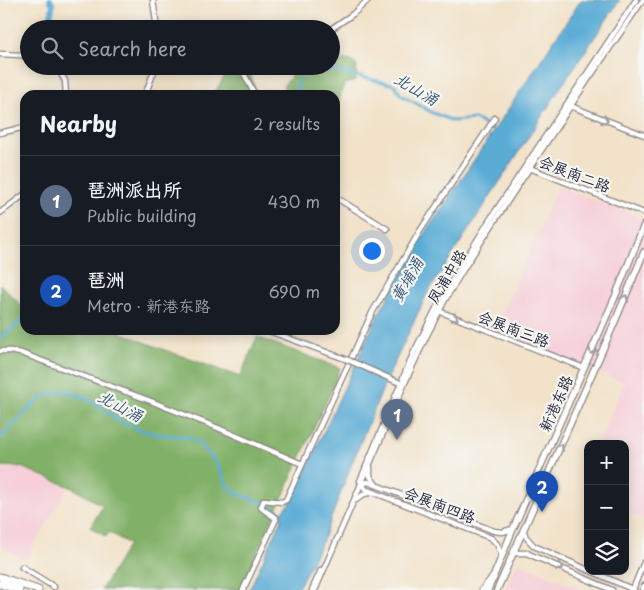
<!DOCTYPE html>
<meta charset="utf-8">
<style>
body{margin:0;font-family:"Playpen Sans","LXGW WenKai TC",sans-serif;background:#242831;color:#f1f3f6}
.controls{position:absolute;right:15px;bottom:15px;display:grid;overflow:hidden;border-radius:10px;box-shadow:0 2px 12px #0003}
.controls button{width:45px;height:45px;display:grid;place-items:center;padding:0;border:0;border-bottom:1px solid #363941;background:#171b24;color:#f1f3f6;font:25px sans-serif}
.you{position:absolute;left:371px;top:250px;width:18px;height:18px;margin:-12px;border:4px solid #fff;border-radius:50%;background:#1a73e8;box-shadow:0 0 0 8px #1a73e833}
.badge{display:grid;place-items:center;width:32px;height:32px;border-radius:50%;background:#0b8043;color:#fff;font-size:16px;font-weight:700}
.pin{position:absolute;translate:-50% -41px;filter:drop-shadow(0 1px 2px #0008)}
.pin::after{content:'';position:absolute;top:26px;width:18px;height:15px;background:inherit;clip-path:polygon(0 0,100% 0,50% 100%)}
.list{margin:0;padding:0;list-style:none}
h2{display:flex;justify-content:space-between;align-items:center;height:65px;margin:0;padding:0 20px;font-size:21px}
h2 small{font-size:16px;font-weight:400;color:#9ea1a6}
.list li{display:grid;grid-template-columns:32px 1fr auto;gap:15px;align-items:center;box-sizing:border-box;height:90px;padding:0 20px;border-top:1px solid #363941}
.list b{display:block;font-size:19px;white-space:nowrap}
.list p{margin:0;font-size:16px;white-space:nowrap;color:#9ea1a6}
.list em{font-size:16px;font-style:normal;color:#9ea1a6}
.icon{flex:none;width:28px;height:28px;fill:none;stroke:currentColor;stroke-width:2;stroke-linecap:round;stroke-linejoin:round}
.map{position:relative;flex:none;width:644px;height:590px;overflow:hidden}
.search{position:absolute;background:#171b24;box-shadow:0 2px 12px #0003;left:20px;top:20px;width:320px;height:55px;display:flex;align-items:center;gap:12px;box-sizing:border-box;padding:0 18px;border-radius:28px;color:#9ea1a6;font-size:19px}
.panel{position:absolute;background:#171b24;box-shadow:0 2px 12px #0003;left:20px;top:90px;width:320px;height:245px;border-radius:15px}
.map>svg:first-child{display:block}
.built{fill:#f6cfd9}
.forest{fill:#81b068;stroke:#526952}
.water{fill:#5aacd5;stroke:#3e6788}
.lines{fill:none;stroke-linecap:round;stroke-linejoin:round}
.canal{stroke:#5aacd5;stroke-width:3}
.river{stroke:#5aacd5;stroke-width:5.5}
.minor-casing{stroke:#8a8282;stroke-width:7}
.major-casing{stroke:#8a8282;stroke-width:8}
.highway-casing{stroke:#8a8282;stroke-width:9}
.minor{stroke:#fff;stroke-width:4.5}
.major{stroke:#fff;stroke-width:5.5}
.highway{stroke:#fff;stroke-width:7}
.minor-bridge-casing{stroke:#8a8282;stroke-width:7;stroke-linecap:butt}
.minor-bridge{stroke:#fff;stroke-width:4.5}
.oneway{stroke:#9c9ca7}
.labels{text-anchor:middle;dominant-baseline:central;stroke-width:4.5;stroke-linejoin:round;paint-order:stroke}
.street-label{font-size:15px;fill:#22223b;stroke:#f6f6f2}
.water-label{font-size:16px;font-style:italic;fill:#385979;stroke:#f6f6f2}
</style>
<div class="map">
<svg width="644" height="590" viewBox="0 0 644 590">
<rect width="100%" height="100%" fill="#f6f6f2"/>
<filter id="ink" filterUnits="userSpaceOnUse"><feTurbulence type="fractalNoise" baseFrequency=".02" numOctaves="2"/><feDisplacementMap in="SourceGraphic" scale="10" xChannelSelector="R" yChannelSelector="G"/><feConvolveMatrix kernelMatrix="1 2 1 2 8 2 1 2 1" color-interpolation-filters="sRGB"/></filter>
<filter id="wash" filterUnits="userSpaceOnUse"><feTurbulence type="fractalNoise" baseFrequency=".0096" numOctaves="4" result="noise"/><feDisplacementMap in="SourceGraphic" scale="20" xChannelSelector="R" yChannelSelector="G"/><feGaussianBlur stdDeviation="1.12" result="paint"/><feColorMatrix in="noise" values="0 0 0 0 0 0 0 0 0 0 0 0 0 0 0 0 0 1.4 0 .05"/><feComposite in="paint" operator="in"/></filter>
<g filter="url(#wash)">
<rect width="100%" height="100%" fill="#f2e2c9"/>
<g class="built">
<polygon points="558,186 644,219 644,520 625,512 625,444 598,444 624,382 494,332"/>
<polygon points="0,468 21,468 68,488 25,560 0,546"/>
<polygon points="518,563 583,590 505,590"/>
</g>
<g class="forest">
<polygon points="331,58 351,61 357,66 355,81 344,84 335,114 335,95 288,95 283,86 291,77 289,68 291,66 331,66"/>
<polygon points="236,66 246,66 249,70 257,95 215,95 215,92 230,68"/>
<polygon points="0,284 25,309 25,330 120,330 122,333 165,350 240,377 257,337 340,368 331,391 240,590 101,590 129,544 109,532 106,537 90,527 103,506 73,488 21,467 0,466"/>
</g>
<path class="water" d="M581 0H620L559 90 427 294 386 381 352 463 322 542 297 590H249L282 519 280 516C283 510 288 506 292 500L378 315 424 235Z"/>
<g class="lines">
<g class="canal">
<path d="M296 95C297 82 302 72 315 66L326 70 340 72 395 85 401 95 433 113 453 121 475 119 497 132"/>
<polyline points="0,339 25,317"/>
<polyline points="0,438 38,400 50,394 61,391 72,393 84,397 94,403 106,412 123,423 140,430 155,434 187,437 198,442 213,459 221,472 227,485 234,492 260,502 285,514"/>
</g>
<polyline class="river" points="48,29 53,5 50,0"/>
</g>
</g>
<g filter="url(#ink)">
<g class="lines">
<g class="minor-casing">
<g id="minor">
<polyline points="153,0 157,29"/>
<polyline points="289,29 296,27 300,29"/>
<polyline points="331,29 353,14 368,0"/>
<polyline points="0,54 21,55 29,58"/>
<polyline points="57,66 65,81 66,95"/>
<polyline points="240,66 255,95"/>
<polyline points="145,95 156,66"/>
<polyline points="568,105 644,135"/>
<polyline points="0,133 25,127"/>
<polyline points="527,167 644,213"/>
<polyline points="335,197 387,229"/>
<polyline points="0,213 25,194"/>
<polyline points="436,310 584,368"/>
<polyline points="266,330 348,360"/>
<polyline points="0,351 10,351 21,353 148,400 218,428 302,464"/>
<polyline points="370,467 370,476 376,485"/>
<polyline points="360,481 413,354 443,295 491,218 636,0"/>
<polyline points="362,483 365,489 491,538 497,544 502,556"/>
<polyline points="361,484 368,482 494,531 502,532 513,529"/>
<polyline points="356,500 364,494 374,492"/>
<polyline points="524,532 526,537 534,546 588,570"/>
<polyline points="514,553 527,553 531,555 612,590"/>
<polyline points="22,567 54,587"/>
<polyline points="591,571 634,590"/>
<polyline points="633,589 644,562"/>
<path d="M243 590 276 519C272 514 265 512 261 507L264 500 282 502 286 500 372 313 420 231 495 118"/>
<polyline points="312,590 321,570"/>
<polyline points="315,590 407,378 426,337 446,298 464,268 509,199 587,81 643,0"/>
<polyline points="642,590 644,586"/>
</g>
</g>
<g class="major-casing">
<g id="major">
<polyline points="488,590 513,529 615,297 644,225"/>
<polyline points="497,590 614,324 644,252"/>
</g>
</g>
<g class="highway-casing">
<g id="highway">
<polyline points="0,577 38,590"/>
<polyline points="0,584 19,590"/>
<polyline points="483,590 493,578"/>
</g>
</g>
<use href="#minor" class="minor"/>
<use href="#major" class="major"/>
<use href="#highway" class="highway"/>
<g class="minor-bridge-casing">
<polyline id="minor-bridge" points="348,360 400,383"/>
</g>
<use href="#minor-bridge" class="minor-bridge"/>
</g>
<defs><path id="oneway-chevron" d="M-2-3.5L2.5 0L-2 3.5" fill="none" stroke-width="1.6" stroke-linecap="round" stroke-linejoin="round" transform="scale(1.25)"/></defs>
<g class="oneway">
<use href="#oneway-chevron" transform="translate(605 120) rotate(21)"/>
<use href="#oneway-chevron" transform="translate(625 298) rotate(-67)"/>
<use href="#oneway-chevron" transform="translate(455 318) rotate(22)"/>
<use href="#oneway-chevron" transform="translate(592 351) rotate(114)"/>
<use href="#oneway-chevron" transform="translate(560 447) rotate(-67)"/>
<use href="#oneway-chevron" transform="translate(560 567) rotate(23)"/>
</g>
</g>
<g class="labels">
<g class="street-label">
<text transform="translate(575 173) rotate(21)">会展南二路</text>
<text transform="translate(446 276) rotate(-59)">凤浦中路</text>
<text transform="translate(514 328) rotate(21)">会展南三路</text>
<text transform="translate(555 403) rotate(-66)">新港东路</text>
<text transform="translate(440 504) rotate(21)">会展南四路</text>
</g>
<g class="water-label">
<text transform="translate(417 88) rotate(31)">北山涌</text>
<text transform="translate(406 279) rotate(-60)">黄埔涌</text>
<text transform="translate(121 405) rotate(28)">北山涌</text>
</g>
</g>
</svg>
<div class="controls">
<button>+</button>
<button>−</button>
<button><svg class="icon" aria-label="layers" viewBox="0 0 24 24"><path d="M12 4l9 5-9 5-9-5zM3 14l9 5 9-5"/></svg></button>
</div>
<div class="you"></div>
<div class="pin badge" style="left:397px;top:440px;background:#5c6f8a">1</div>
<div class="pin badge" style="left:542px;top:512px;background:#1a4fb4">2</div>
<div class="search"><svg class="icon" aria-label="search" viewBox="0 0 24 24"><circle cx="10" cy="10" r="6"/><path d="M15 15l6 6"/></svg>Search here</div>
<section class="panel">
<h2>Nearby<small>2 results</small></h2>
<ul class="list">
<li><span class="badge" style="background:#5c6f8a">1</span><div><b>琶洲派出所</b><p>Public building</p></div><em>430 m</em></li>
<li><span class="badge" style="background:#1a4fb4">2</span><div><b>琶洲</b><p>Metro · 新港东路</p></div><em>690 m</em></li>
</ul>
</section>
</div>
